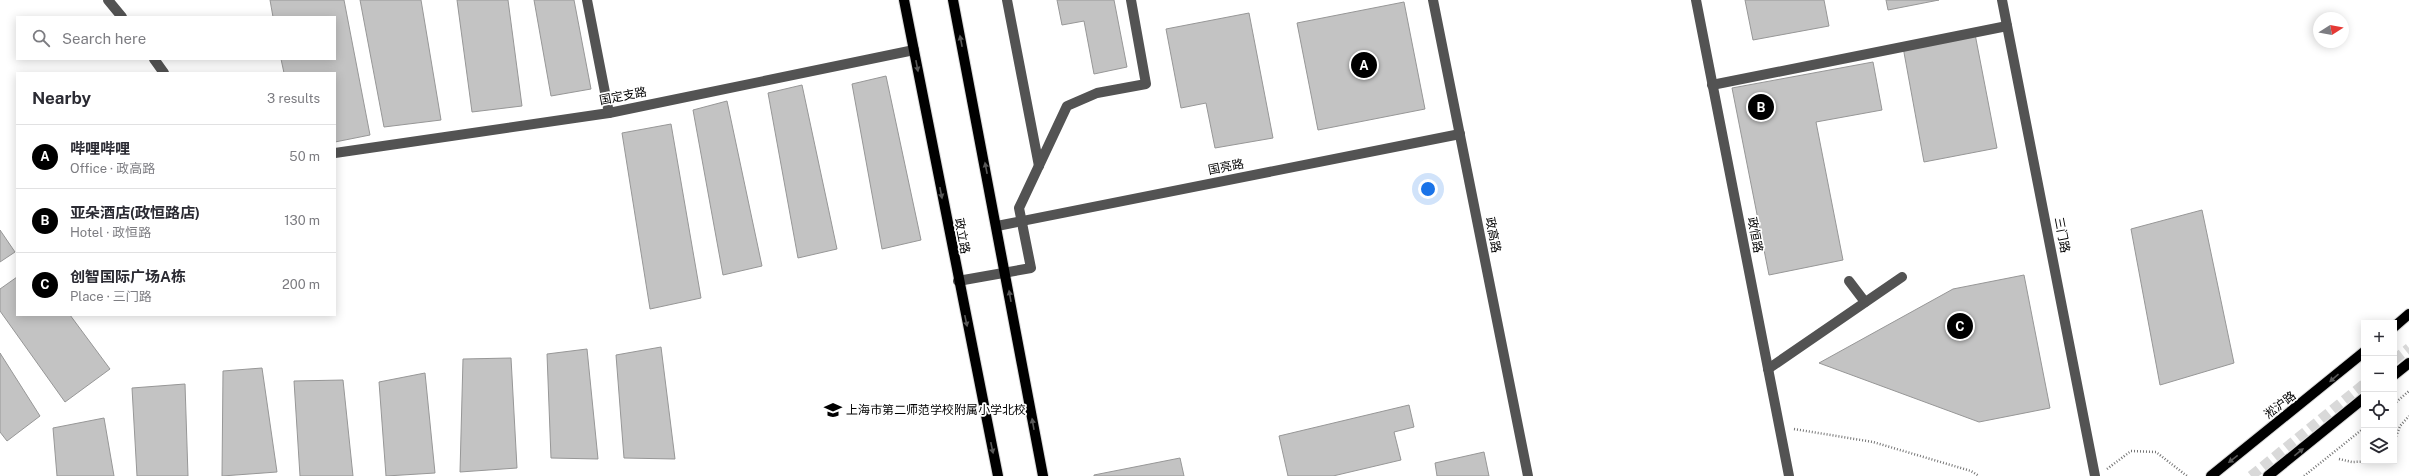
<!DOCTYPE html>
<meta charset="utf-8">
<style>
body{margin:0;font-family:"Public Sans","Noto Sans SC",sans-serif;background:#f7f7f7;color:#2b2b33}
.controls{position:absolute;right:12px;bottom:12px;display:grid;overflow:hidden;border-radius:0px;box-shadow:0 2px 10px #0003}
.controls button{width:36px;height:36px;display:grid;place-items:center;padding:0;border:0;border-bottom:1px solid #e1e1e2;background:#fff;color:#2b2b33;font:20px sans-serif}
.compass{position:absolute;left:2313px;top:12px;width:36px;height:36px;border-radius:50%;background:#fff;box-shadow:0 2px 10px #0003;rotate:79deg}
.you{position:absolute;left:1428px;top:189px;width:14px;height:14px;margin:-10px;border:3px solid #fff;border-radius:50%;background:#1a73e8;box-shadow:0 0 0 6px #1a73e833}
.badge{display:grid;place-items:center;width:26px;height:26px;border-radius:50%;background:#000;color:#fff;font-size:13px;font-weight:700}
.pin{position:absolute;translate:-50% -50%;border:2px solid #fff;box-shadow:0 1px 4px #0006}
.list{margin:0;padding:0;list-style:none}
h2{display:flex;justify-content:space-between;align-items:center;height:52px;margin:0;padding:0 16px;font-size:17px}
h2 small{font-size:13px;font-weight:400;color:#7c7c81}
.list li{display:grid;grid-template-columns:26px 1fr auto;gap:12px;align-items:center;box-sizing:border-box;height:64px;padding:0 16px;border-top:1px solid #e1e1e2}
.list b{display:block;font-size:15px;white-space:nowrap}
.list p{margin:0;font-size:13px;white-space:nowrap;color:#7c7c81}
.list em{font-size:13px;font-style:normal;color:#7c7c81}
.icon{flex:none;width:22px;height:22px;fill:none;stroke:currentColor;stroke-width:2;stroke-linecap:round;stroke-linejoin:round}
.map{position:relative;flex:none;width:2409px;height:476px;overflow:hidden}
.search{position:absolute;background:#fff;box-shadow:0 2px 10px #0003;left:16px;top:16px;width:320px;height:44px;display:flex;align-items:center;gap:10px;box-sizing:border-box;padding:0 14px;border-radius:0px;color:#7c7c81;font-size:15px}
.panel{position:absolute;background:#fff;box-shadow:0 2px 10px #0003;left:16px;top:72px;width:320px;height:244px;border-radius:0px}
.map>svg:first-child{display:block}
.building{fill:#c3c3c3;stroke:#979797}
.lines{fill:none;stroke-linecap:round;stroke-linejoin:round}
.major-tunnel{stroke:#d9d9d9;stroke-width:10;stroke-dasharray:10 5;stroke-linecap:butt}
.major-casing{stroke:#dbdbdb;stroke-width:12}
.path{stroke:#757575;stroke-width:2.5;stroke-dasharray:1 2;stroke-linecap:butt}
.minor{stroke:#535353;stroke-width:10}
.major{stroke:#000;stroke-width:10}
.oneway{fill:#595959}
.labels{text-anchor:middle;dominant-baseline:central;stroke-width:3.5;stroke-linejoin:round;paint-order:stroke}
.street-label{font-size:12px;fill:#000;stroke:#fff}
.poi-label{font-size:12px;fill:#000;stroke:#fff;text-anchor:start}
</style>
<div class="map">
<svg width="2409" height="476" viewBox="0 0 2409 476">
<rect width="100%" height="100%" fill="#fff"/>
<g class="building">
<polygon points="270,0 344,0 370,135 335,142 335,73 284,73 281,59 335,59 335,17 273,17"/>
<polygon points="360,0 421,0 441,120 384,127"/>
<polygon points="457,0 508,0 522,106 472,112"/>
<polygon points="534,0 574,0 591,89 551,96"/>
<polygon points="1057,0 1114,0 1127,67 1094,74 1084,21 1062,25"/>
<polygon points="1745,0 1824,0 1829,26 1753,40"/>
<polygon points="1886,0 1939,0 1888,10"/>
<polygon points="1404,2 1425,109 1318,130 1297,23"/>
<polygon points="1249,13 1273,138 1215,148 1206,103 1181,108 1166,29"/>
<polygon points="1975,34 1997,148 1924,162 1903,47"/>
<polygon points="1873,62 1882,110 1816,122 1843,260 1769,275 1732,88"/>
<polygon points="886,76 921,240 882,249 852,84"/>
<polygon points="802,85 837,249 798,258 768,93"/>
<polygon points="727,101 762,266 723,275 693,110"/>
<polygon points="671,124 701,298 650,309 622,133"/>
<polygon points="2202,210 2234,363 2160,385 2131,229"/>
<polygon points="0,230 15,252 0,262"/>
<polygon points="2024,275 2050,408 1979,422 1819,363 1953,289"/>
<polygon points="17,277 17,315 70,315 110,369 65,402 0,311 0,289"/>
<polygon points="661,347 675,459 624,458 616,355"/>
<polygon points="587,349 598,459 551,458 547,354"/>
<polygon points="0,353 40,416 7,441 0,432"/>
<polygon points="511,358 517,468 460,472 463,359"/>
<polygon points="262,368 277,472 222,476 223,371"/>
<polygon points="425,373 435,473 386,476 379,382"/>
<polygon points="343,380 353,476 300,476 294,381"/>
<polygon points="185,384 188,476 137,476 132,388"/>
<polygon points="1409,405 1414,427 1394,432 1401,460 1333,476 1288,476 1279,436"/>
<polygon points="104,418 114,476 57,476 53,428"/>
<polygon points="1484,452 1489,476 1437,476 1435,463"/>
<polygon points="1180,458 1184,476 1094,476 1094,475"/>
</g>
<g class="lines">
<g class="major-tunnel">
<polyline points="2394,360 2409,348"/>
<polyline points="2251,476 2364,384"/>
</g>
<g class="major-casing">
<g id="major">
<polyline points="904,0 998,476"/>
<polyline points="953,0 1043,476"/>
<polyline points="2394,327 2409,314"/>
<polyline points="2394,375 2409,363"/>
<polyline points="2211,476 2364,352"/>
<polyline points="2268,476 2364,398"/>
</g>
</g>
<g class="path">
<polyline points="2394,404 2409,391"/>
<polyline points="1794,429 1873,442 1971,471 1979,476"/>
<polyline points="2394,442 2400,426 2409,416"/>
<polyline points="2339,459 2352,462 2376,461"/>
<polyline points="2107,469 2131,451 2156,452 2187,476"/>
<polyline points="2304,476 2364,428"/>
</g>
<g class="minor">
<polyline points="108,0 122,17"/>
<polyline points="587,0 609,113"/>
<polyline points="1007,0 1039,166"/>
<polyline points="1433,0 1528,476"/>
<polyline points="1696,0 1789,476"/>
<polyline points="2002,0 2095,476"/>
<polyline points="154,59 164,73"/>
<polyline points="1712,85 2007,26"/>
<polyline points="335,153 609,113 914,50"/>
<polyline points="997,226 1460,134"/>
<polyline points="958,281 1031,268 1019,208 1067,106 1097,93 1146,84 1131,0"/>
<polyline points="1849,281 1865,302"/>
<polyline points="1768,369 1902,277"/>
</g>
<use href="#major" class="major"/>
</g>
<defs><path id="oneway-solid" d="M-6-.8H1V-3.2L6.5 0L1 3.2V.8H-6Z"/></defs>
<g class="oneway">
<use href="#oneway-solid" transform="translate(961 41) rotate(-101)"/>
<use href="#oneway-solid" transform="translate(917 66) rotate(79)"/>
<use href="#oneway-solid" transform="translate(986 168) rotate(-101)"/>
<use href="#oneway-solid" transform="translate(941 193) rotate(79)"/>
<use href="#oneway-solid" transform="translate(1010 296) rotate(-100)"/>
<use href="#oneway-solid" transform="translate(966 321) rotate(78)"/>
<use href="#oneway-solid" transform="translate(2334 378) rotate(139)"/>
<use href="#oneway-solid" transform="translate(1033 424) rotate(-100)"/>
<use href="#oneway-solid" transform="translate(992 448) rotate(78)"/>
<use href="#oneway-solid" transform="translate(2299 452) rotate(-39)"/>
<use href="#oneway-solid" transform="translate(2233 459) rotate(142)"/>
</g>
<defs>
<g id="school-bare" transform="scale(1.38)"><path d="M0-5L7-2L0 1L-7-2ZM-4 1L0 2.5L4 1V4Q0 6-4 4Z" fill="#000" stroke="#fff" stroke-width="2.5" paint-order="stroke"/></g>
</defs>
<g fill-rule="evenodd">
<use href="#school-bare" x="833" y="410"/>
</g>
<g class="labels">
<g class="street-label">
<text transform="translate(623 96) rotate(-11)">国定支路</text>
<text transform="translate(1226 167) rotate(-11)">国亮路</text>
<text transform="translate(1493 235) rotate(79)">政高路</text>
<text transform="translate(1755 235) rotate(79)">政恒路</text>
<text transform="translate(2062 235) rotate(79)">三门路</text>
<text transform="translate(962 236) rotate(79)">政立路</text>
<text transform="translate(2280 405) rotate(-38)">淞沪路</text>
</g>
<g class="poi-label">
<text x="846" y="410">上海市第二师范学校附属小学北校</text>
</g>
</g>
</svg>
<div class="controls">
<button>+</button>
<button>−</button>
<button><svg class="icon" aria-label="locate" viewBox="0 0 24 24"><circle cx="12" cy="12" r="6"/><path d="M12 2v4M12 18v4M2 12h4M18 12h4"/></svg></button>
<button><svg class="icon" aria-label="layers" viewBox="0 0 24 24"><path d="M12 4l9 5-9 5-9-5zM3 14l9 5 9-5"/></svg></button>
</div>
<svg class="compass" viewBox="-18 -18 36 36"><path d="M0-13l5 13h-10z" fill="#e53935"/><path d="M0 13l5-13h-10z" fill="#7c7c81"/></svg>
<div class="you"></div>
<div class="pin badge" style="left:1364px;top:65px">A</div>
<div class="pin badge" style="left:1761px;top:107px">B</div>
<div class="pin badge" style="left:1960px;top:326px">C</div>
<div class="search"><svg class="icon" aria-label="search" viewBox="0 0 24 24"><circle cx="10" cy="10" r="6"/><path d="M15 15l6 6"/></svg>Search here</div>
<section class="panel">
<h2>Nearby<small>3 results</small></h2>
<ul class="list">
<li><span class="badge">A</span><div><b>哔哩哔哩</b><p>Office · 政高路</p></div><em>50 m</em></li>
<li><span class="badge">B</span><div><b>亚朵酒店(政恒路店)</b><p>Hotel · 政恒路</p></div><em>130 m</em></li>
<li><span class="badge">C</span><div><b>创智国际广场A栋</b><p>Place · 三门路</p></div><em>200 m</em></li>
</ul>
</section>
</div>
